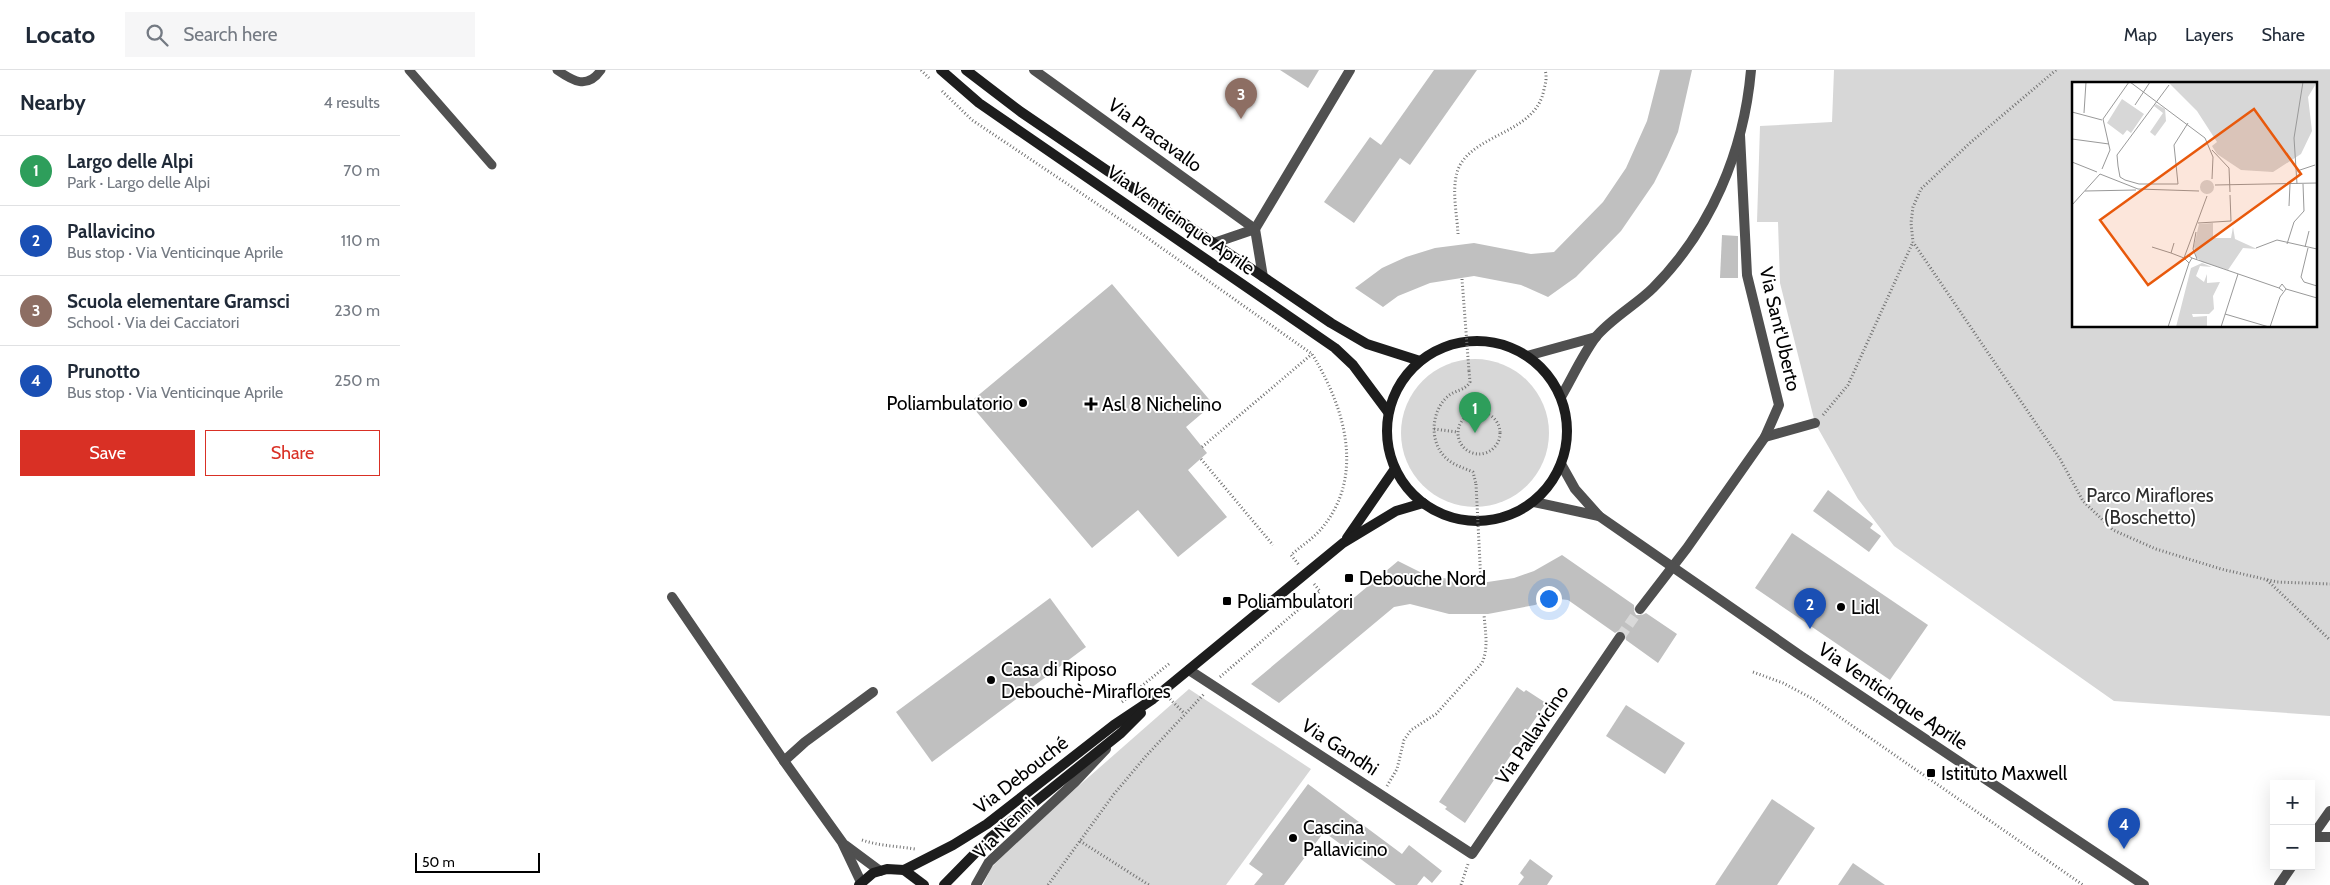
<!DOCTYPE html>
<meta charset="utf-8">
<style>
body{margin:0;font-family:Cabin,sans-serif;background:#f6f6f7;color:#1f2937}
.controls{position:absolute;right:15px;bottom:15px;display:grid;overflow:hidden;border-radius:0px;box-shadow:0 5px 20px #0002}
.controls button{width:45px;height:45px;display:grid;place-items:center;padding:0;border:0;border-bottom:1px solid #e0e1e3;background:#fff;color:#1f2937;font:25px sans-serif}
.scale{position:absolute;left:15px;bottom:12px;width:125px;box-sizing:border-box;padding-left:5px;border:2px solid #000;border-top:0;font-size:14px;line-height:18px;white-space:nowrap;color:#000;-webkit-text-stroke:4px #fff;paint-order:stroke}
.you{position:absolute;left:1148px;top:528px;width:18px;height:18px;margin:-12px;border:4px solid #fff;border-radius:50%;background:#1a73e8;box-shadow:0 0 0 8px #1a73e833}
.badge{display:grid;place-items:center;width:32px;height:32px;border-radius:50%;background:#d93025;color:#fff;font-size:16px;font-weight:700}
.pin{position:absolute;translate:-50% -41px;filter:drop-shadow(0 1px 2px #0008)}
.pin::after{content:'';position:absolute;top:26px;width:18px;height:15px;background:inherit;clip-path:polygon(0 0,100% 0,50% 100%)}
.list{margin:0;padding:0;list-style:none}
h2{display:flex;justify-content:space-between;align-items:center;height:65px;margin:0;padding:0 20px;font-size:21px}
h2 small{font-size:16px;font-weight:400;color:#747a83}
.list li{display:grid;grid-template-columns:32px 1fr auto;gap:15px;align-items:center;box-sizing:border-box;height:70px;padding:0 20px;border-top:1px solid #e0e1e3}
.list b{display:block;font-size:19px;white-space:nowrap}
.list p{margin:0;font-size:16px;white-space:nowrap;color:#747a83}
.list em{font-size:16px;font-style:normal;color:#747a83}
.actions{display:flex;gap:10px;padding:15px 20px}
.actions a{flex:1;padding:11px 0;border:1px solid #d93025;border-radius:0px;text-align:center;font-size:18px;color:#d93025}
.actions .main{background:#d93025;color:#fff}
.icon{flex:none;width:28px;height:28px;fill:none;stroke:currentColor;stroke-width:2;stroke-linecap:round;stroke-linejoin:round}
.map{position:relative;flex:none;width:1930px;height:815px;overflow:hidden}
header{display:flex;align-items:center;gap:30px;box-sizing:border-box;height:70px;padding:0 25px;background:#fff;border-bottom:1px solid #e0e1e3}
header strong{font-size:24px}
nav{display:flex;gap:28px;margin-inline-start:auto;font-size:18px}
.search{width:350px;height:45px;background:#f6f6f7;display:flex;align-items:center;gap:12px;box-sizing:border-box;padding:0 18px;border-radius:0px;color:#747a83;font-size:19px}
main{display:flex}
aside{flex:1;background:#fff}
.map>svg:first-child{display:block}
.green{fill:#d7d7d7;fill-rule:evenodd}
.building{fill:#c0c0c0}
.lines{fill:none;stroke-linecap:round;stroke-linejoin:round}
.minor-tunnel{stroke:#d9d9d9;stroke-width:10;stroke-dasharray:10 5;stroke-linecap:butt}
.path{stroke:#727272;stroke-width:3;stroke-dasharray:1 2.5;stroke-linecap:butt}
.service{stroke:#505050;stroke-width:9}
.pedestrian{stroke:#505050;stroke-width:10}
.minor{stroke:#505050;stroke-width:10}
.tertiary{stroke:#505050;stroke-width:10}
.secondary{stroke:#1d1d1d;stroke-width:10}
.path-bridge{stroke:#727272;stroke-width:3;stroke-dasharray:1 2.5;stroke-linecap:butt}
.poi-dot{fill:#000;stroke:#fff;stroke-width:2}
.labels{text-anchor:middle;dominant-baseline:central;stroke-width:4;stroke-linejoin:round;paint-order:stroke}
.street-label{font-size:19px;fill:#000;stroke:#fff}
.poi-label{font-size:19px;fill:#000;stroke:#fff;text-anchor:start}
.park-label{font-size:19px;fill:#2e2e2e;stroke:#fff}
.inset-road{fill:none;stroke:#999;stroke-width:1}
.view{fill:#e8590c;fill-opacity:0.15;stroke:#e8590c;stroke-width:2.5}
.inset-edge{fill:none;stroke:#000;stroke-width:2.5}
</style>
<header>
<strong>Locato</strong>
<div class="search"><svg class="icon" aria-label="search" viewBox="0 0 24 24"><circle cx="10" cy="10" r="6"/><path d="M15 15l6 6"/></svg>Search here</div>
<nav><a>Map</a><a>Layers</a><a>Share</a></nav>
</header>
<main>
<aside>
<h2>Nearby<small>4 results</small></h2>
<ul class="list">
<li><span class="badge" style="background:#2e9e5b">1</span><div><b>Largo delle Alpi</b><p>Park · Largo delle Alpi</p></div><em>70 m</em></li>
<li><span class="badge" style="background:#1a4fb4">2</span><div><b>Pallavicino</b><p>Bus stop · Via Venticinque Aprile</p></div><em>110 m</em></li>
<li><span class="badge" style="background:#8d6e63">3</span><div><b>Scuola elementare Gramsci</b><p>School · Via dei Cacciatori</p></div><em>230 m</em></li>
<li><span class="badge" style="background:#1a4fb4">4</span><div><b>Prunotto</b><p>Bus stop · Via Venticinque Aprile</p></div><em>250 m</em></li>
</ul>
<div class="actions"><a class="main">Save</a><a>Share</a></div>
</aside>
<div class="map">
<svg width="1930" height="815" viewBox="0 0 1930 815">
<rect width="100%" height="100%" fill="#fff"/>
<g class="green">
<path d="M1434 0H1930V646L1714 631 1494 476 1458 429 1415 353 1380 213 1378 152H1357L1360 56 1432 52ZM1674 14H1916V256H1674Z"/>
<circle cx="1075" cy="363" r="74"/>
<polygon points="789,619 911,699 826,815 583,815 591,798 617,770"/>
</g>
<g class="building">
<polygon points="880,0 919,0 908,18"/>
<polygon points="1034,0 1077,0 1010,95 1000,88 954,153 924,132 970,67 981,75"/>
<polygon points="1260,0 1292,0 1278,62 1267,87 1254,113 1221,161 1176,207 1148,227 1121,215 1074,206 1030,213 998,226 983,237 955,218 982,198 1006,187 1035,178 1074,173 1131,184 1154,182 1203,132 1226,98 1247,51"/>
<polygon points="1322,165 1338,166 1338,208 1320,208"/>
<polygon points="712,214 813,334 786,357 807,383 788,400 827,447 778,487 738,440 692,478 569,333"/>
<polygon points="1428,420 1473,454 1470,458 1481,466 1469,482 1413,441"/>
<polygon points="1392,463 1528,555 1490,610 1355,518"/>
<polygon points="1162,485 1234,535 1234,541 1236,545 1242,545 1246,543 1277,564 1258,593 1226,570 1224,562 1220,560 1215,563 1168,530 1150,528 1135,535 1088,544 1049,544 1010,534 994,537 879,633 851,614 998,491 1028,506 1081,513 1114,508 1134,501"/>
<polygon points="650,528 686,577 532,692 496,642"/>
<polygon points="1117,617 1124,622 1126,620 1146,633 1065,753 1045,739 1047,737 1039,732"/>
<polygon points="1226,635 1285,673 1265,704 1206,666"/>
<polygon points="908,714 1002,784 1009,775 1042,801 1032,813 1024,806 1017,815 996,815 924,762 884,815 854,815 863,804 849,794"/>
<polygon points="1372,729 1415,758 1377,815 1315,815"/>
<polygon points="1130,789 1153,806 1147,815 1118,815 1124,807 1120,803"/>
<polygon points="1453,793 1485,815 1438,815"/>
</g>
<g class="lines">
<polyline class="minor-tunnel" points="1220,567 1240,539"/>
<g class="path">
<polyline points="521,0 529,8"/>
<polyline points="1656,0 1571,72 1521,119 1513,137 1511,153 1513,172 1660,389 1683,431 1713,460 1756,479 1821,499 1877,512 1930,514"/>
<path d="M542 21 572 50 739 162 912 284C944 336 966 405 922 458 914 468 901 476 891 485L899 495"/>
<path d="M1058 164C1057 143 1050 114 1060 95 1078 63 1137 62 1144 19 1146 13 1147 6 1145 0"/>
<path d="M1069 301 1070 312C1065 321 1054 320 1047 327 1031 342 1029 372 1046 388 1053 395 1064 398 1073 402L1076 414"/>
<circle cx="1079" cy="363" r="21"/>
<polyline points="1423,345 1448,315 1513,172"/>
<polyline points="1034,359 1057,362"/>
<polyline points="802,377 912,284"/>
<polyline points="801,389 873,475"/>
<polyline points="1867,510 1930,570"/>
<polyline points="1353,602 1383,613 1415,630 1683,815"/>
<polyline points="820,607 920,521 914,514"/>
<polyline points="770,629 784,643"/>
<polyline points="722,632 770,593"/>
<path d="M987 716 997 699 1004 670 1011 660 1036 644 1082 593C1089 577 1085 561 1084 544"/>
<path d="M462 770C479 776 497 776 515 779"/>
<polyline points="680,771 749,815"/>
<polyline points="648,815 714,724 746,686 804,624"/>
<polyline points="1061,815 1068,794"/>
</g>
<g class="service">
<polyline points="9,0 92,95"/>
<path d="M157 0C173 11 187 20 201 0"/>
</g>
<polyline class="pedestrian" points="1365,367 1415,353"/>
<g class="minor">
<polyline points="634,0 855,159"/>
<polyline points="855,159 950,0"/>
<polyline points="855,159 863,207"/>
<polyline points="814,173 855,159"/>
<polyline points="272,527 384,691"/>
<polyline points="1240,539 1287,478 1365,367 1379,335 1347,205 1340,65"/>
<polyline points="789,600 1072,784 1220,567"/>
<polyline points="1912,767 1930,767"/>
<polyline points="1911,768 1930,741"/>
<polyline points="445,775 480,801"/>
<polyline points="461,812 442,772 384,691 405,672 473,622"/>
<polyline points="576,815 589,792 675,712 706,679"/>
<polyline points="1879,815 1892,796"/>
</g>
<g class="tertiary">
<polyline points="1127,286 1196,267"/>
<path d="M1161 327C1172 308 1182 286 1195 268 1209 250 1237 234 1253 218 1311 160 1344 81 1351 0"/>
<polyline points="1161,394 1175,419 1199,446 1401,586 1744,815"/>
<polyline points="1134,432 1199,446"/>
</g>
<g class="secondary">
<polyline points="541,0 579,33 935,278 953,295 988,342"/>
<polyline points="566,0 621,42 931,253 967,274 1020,291"/>
<circle cx="1077" cy="361" r="90"/>
<polyline points="947,468 994,400"/>
<polyline points="504,800 524,815"/>
<polyline points="459,815 473,803 487,799 504,800 553,775 587,754 714,655 753,629 943,473 996,441 1023,433"/>
<polyline points="544,815 590,768 721,663 741,643"/>
</g>
<g class="path-bridge">
<polyline points="1062,209 1069,301"/>
<polyline points="1076,414 1081,513"/>
</g>
</g>
<g class="poi-dot">
<circle cx="623" cy="333" r="5"/>
<path d="M688.5 326.5h5v5h5v5h-5v5h-5v-5h-5v-5h5z"/>
<rect x="944" y="503" width="10" height="10" rx="2.5"/>
<rect x="822" y="526" width="10" height="10" rx="2.5"/>
<circle cx="1441" cy="537" r="5"/>
<circle cx="591" cy="610" r="5"/>
<rect x="1526" y="698" width="10" height="10" rx="2.5"/>
<circle cx="893" cy="768" r="5"/>
</g>
<g class="labels">
<g class="street-label">
<text transform="translate(755 65) rotate(36)">Via Pracavallo</text>
<text transform="translate(781 150) rotate(35)">Via Venticinque Aprile</text>
<text transform="translate(1380 259) rotate(77)">Via Sant'Uberto</text>
<text transform="translate(1493 626) rotate(34)">Via Venticinque Aprile</text>
<text transform="translate(1132 665) rotate(-56)">Via Pallavicino</text>
<text transform="translate(940 677) rotate(33)">Via Gandhi</text>
<text transform="translate(621 705) rotate(-38)">Via Debouché</text>
<text transform="translate(604 758) rotate(-45)">Via Nenni</text>
</g>
<g class="poi-label">
<text x="613" y="333" text-anchor="end">Poliambulatorio</text>
<text x="702" y="334">Asl 8 Nichelino</text>
<text x="959" y="508">Debouche Nord</text>
<text x="837" y="531">Poliambulatori</text>
<text x="1451" y="537">Lidl</text>
<text x="601" y="599">Casa di Riposo<tspan x="601" dy="22">Debouchè-Miraflores</tspan></text>
<text x="1541" y="703">Istituto Maxwell</text>
<text x="903" y="757">Cascina<tspan x="903" dy="22">Pallavicino</tspan></text>
</g>
<g class="park-label">
<text x="1750" y="425">Parco Miraflores<tspan x="1750" dy="22">(Boschetto)</tspan></text>
</g>
</g>
<g transform="translate(1672 12)">
<rect width="245" height="245" fill="#fff"/>
<path d="M96 0H245L236 15 240 49 229 72 201 90 169 88 145 72 140 64 145 60 125 29ZM50 17 72 32 59 51 55 48 51 53 35 41ZM84 22 93 27 94 39 83 54 78 50 91 31 82 24ZM128 105a7 7 0 1 1 14 0a7 7 0 1 1-14 0ZM141 141V156H159L161 145 163 157 185 167 171 166 156 188 130 180 124 175 122 164 127 142ZM130 181 140 185 128 184 124 194 132 200 135 192V201L148 200 141 214 142 227 137 232H120L121 235 135 234V245H104L119 186Z" fill="#d7d7d7"/>
<path class="inset-road" d="M58 0 133 56 141 75 140 97M97 3 45 73 46 84 48 95 53 98 67 102H106M63 23 78 0M0 30 30 38M12 31 14 0M0 57 37 62M140 68 157 86 158 110M0 80 25 90M30 87 38 68 31 37 57 0M225 89 243 83M28 92 66 107 127 109M106 102 102 63 116 41M225 102 222 56 231 0M143 103 245 101M13 109 64 108M0 123 28 92M217 124 218 102M126 141 159 139 158 113M124 150 121 167 125 177M102 161 99 171 112 176M215 162 222 140 232 129 231 102M80 165 99 171M233 165 237 149M184 166 205 158 245 167M236 166 229 195 232 200 245 204M115 173 120 176 117 181 112 176 135 114M120 176 207 206M214 207 245 216M153 232 197 245M96 245 117 181M149 245 166 192M198 245 208 215 214 207 210 202 207 206 211 209"/>
<path class="view" d="M182 27 229 92 76 203 28 138Z"/>
<rect width="245" height="245" class="inset-edge"/>
</g>
</svg>
<div class="controls">
<button>+</button>
<button>−</button>
</div>
<div class="scale">50 m</div>
<div class="you"></div>
<div class="pin badge" style="left:1075px;top:363px;background:#2e9e5b">1</div>
<div class="pin badge" style="left:1410px;top:559px;background:#1a4fb4">2</div>
<div class="pin badge" style="left:841px;top:49px;background:#8d6e63">3</div>
<div class="pin badge" style="left:1724px;top:779px;background:#1a4fb4">4</div>
</div>
</main>
